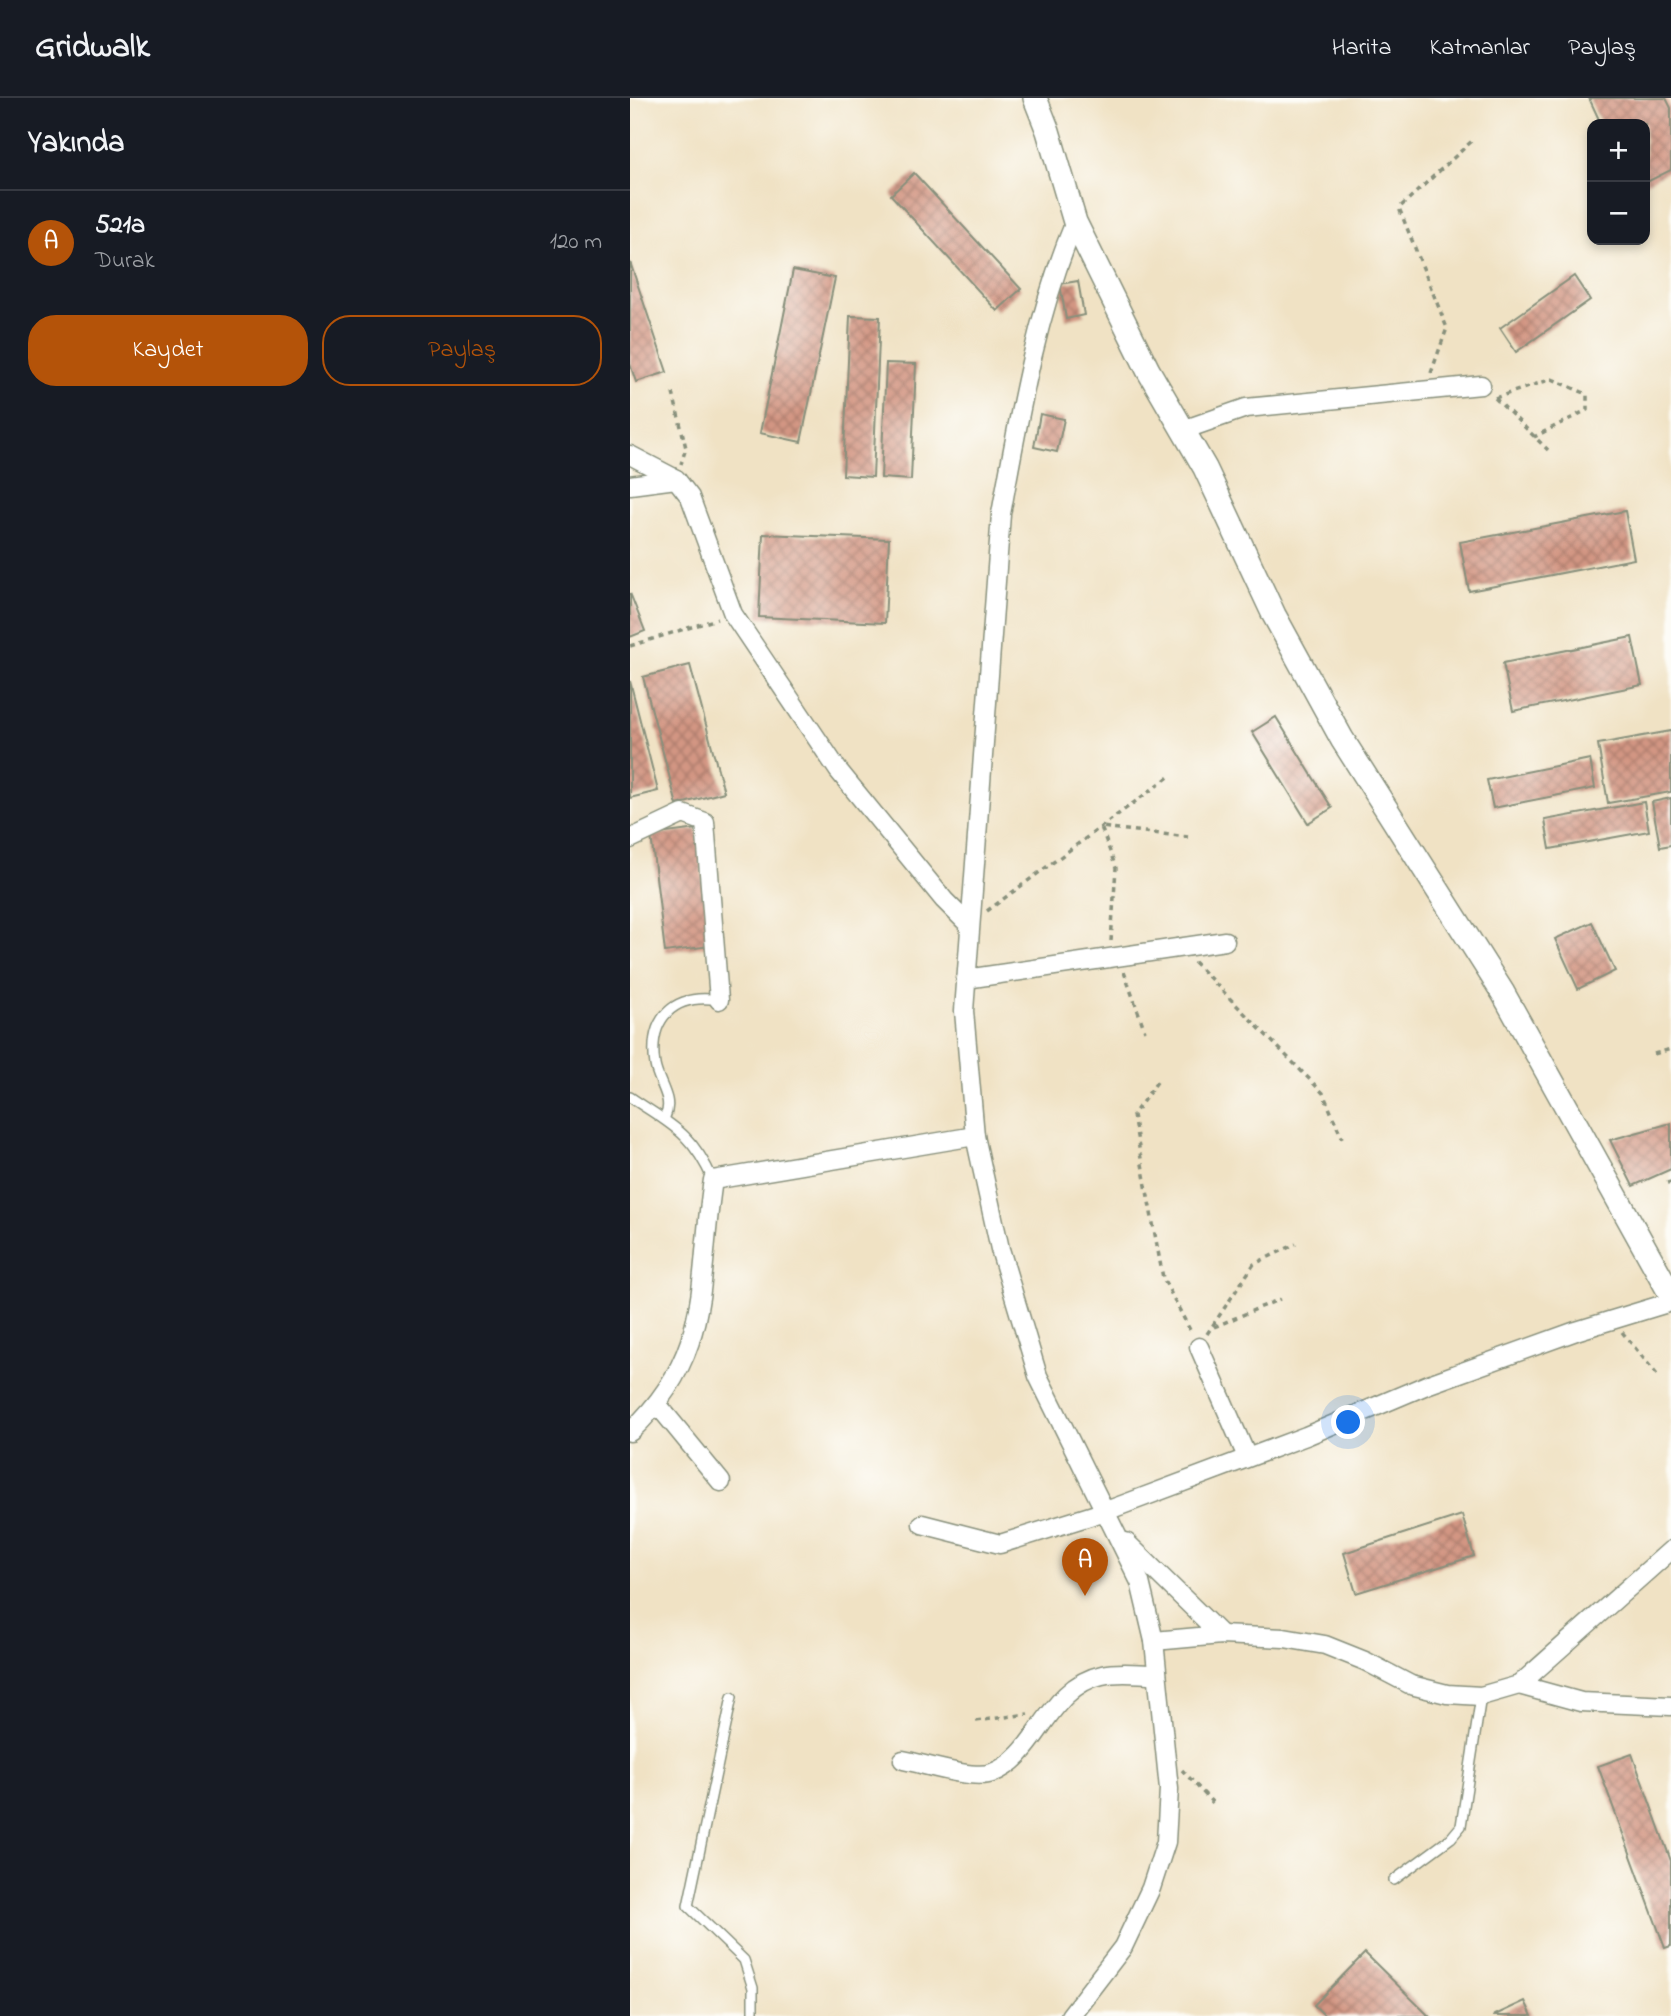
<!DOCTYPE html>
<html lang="tr">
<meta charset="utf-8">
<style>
body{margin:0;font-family:"Indie Flower",sans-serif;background:#20242c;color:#f1f3f6}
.controls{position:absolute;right:21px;top:21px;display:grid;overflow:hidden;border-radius:14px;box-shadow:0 4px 10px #0003}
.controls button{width:63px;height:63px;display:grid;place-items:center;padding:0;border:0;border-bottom:2px solid #363941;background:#171b24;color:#f1f3f6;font:35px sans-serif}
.you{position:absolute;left:719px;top:1325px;width:24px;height:24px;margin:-18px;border:5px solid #fff;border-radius:50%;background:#1a73e8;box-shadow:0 0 0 10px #1a73e833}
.badge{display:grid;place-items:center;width:46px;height:46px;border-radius:50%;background:#b45309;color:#fff;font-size:23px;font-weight:700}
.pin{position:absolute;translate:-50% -58px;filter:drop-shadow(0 2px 4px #0008)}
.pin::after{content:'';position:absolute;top:37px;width:24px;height:21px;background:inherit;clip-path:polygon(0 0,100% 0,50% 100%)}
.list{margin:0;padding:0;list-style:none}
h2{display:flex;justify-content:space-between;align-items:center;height:91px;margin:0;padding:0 28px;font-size:30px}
h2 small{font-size:23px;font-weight:400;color:#9ea1a6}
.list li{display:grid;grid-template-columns:46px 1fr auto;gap:21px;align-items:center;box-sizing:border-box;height:105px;padding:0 28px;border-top:2px solid #363941}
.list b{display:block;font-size:26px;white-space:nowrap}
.list p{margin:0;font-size:23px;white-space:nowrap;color:#9ea1a6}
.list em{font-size:23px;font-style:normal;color:#9ea1a6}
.actions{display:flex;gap:14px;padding:21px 28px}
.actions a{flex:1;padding:16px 0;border:2px solid #b45309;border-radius:28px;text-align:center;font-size:24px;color:#b45309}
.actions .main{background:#b45309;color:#fff}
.map{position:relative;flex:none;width:1041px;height:1918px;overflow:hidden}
header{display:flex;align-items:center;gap:42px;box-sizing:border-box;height:98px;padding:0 35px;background:#171b24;border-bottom:2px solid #363941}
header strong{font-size:33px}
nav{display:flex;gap:38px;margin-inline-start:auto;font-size:24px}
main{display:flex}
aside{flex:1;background:#171b24}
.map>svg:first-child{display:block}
.building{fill:url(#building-cross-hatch)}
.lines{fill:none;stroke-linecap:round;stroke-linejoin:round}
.service-casing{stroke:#88907c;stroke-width:12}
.minor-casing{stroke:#88907c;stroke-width:21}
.tertiary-casing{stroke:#88907c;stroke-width:26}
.path{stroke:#88907c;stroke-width:3.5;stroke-dasharray:5 5;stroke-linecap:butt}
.service{stroke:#fff;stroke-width:9}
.minor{stroke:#fff;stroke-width:18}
.tertiary{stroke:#fff;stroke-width:23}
</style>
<header>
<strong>Gridwalk</strong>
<nav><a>Harita</a><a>Katmanlar</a><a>Paylaş</a></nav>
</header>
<main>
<aside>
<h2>Yakında<small></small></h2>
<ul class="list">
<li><span class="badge">A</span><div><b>521a</b><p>Durak</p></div><em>120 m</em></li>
</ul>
<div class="actions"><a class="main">Kaydet</a><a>Paylaş</a></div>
</aside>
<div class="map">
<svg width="1041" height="1918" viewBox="0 0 1041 1918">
<defs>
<pattern id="building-cross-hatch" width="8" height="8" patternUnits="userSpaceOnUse" patternTransform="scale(1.75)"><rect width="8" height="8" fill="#d39683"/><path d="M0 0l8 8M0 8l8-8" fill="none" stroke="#ab7c6c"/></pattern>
</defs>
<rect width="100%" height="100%" fill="#fdfcf7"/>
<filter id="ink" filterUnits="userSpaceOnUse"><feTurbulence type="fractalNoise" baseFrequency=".0143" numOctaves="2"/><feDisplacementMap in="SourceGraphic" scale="14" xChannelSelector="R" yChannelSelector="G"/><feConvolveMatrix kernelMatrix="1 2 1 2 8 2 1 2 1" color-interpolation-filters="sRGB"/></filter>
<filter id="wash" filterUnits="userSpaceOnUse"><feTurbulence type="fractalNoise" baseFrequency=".00686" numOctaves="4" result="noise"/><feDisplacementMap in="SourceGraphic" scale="28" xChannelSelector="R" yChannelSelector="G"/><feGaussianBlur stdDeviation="1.57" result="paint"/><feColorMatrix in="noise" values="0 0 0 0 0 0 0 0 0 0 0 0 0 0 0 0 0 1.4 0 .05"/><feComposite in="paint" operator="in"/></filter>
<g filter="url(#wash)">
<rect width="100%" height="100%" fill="#f0e2c4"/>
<g id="blocks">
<g class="building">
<polygon points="959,0 1036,0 1041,10 1041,72 1015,85 1015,26 971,26"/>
<polygon points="284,75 391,191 367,213 261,97"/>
<polygon points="0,164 37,274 6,284 0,266"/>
<polygon points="163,172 205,180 171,344 130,335"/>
<polygon points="944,178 960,202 886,254 870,230"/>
<polygon points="448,183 454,217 436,221 430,186"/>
<polygon points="220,218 250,219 243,379 213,377"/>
<polygon points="256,265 286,266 281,382 251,380"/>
<polygon points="410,316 434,321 427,354 404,349"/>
<polygon points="995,413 1004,461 839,493 830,444"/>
<polygon points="133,436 259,441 255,525 129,519"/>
<polygon points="0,495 15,533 0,539"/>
<polygon points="1002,539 1012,587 883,613 873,565"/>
<polygon points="60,567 94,694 47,707 13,579"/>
<polygon points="0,583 28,693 0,700"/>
<polygon points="646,619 702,710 678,725 622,634"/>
<polygon points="1041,633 1041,694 978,705 968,646"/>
<polygon points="960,661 965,690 863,710 857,682"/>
<polygon points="1041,700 1041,747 1030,749 1022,704"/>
<polygon points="1014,704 1019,733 920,751 915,722"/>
<polygon points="67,731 81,848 35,854 21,737"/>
<polygon points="962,824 985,873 948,891 925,841"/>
<polygon points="1041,1025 1041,1071 1003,1088 980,1042"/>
<polygon points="832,1417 844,1458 726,1495 714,1455"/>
<polygon points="1002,1656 1041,1763 1041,1848 1035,1850 968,1668"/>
<polygon points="735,1855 799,1918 695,1918 684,1907"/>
<polygon points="895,1903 902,1918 863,1918"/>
</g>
</g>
</g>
<g filter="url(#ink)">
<use href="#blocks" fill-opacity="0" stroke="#88907c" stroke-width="2"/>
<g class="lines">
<g class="service-casing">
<g id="service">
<path d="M0 999C41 1027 61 1033 83 1082"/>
<path d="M35 1019C44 1001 28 985 25 967 18 920 44 895 89 902"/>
<polyline points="102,1599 58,1808 114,1862 123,1890 123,1918"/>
<polyline points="764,1782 821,1740 831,1728 851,1598"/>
</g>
</g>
<g class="minor-casing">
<g id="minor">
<polyline points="553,332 616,310 851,287"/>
<polyline points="0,357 46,381 60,399 103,516 208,672 314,802 339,827"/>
<polyline points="0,387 46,381"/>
<polyline points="0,741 53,716 75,724 89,902"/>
<polyline points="336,881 595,843"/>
<polyline points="569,1249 617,1359"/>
<polyline points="27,1306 91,1384"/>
<path d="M0 1334C84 1255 67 1184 83 1082L345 1038"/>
<polyline points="292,1426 370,1446 476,1413 676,1338 799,1286 946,1233 1041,1204"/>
<polyline points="496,1444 591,1537"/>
<polyline points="524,1543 591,1537 654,1540 695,1547 735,1563 781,1587 817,1596 851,1598 889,1587 1041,1452"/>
<polyline points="889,1587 951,1604 1041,1608"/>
<path d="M273 1662C295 1666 342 1682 362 1675 408 1659 417 1589 472 1577 488 1573 509 1576 525 1576"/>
<path d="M440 1918 493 1849 521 1790 536 1744 539 1691 524 1543 510 1484 408 1278 370 1151 345 1038 334 913 371 416C389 318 406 216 445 124"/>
</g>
</g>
<g class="tertiary-casing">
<polyline id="tertiary" points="405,0 418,33 445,124 518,272 575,370 644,517 712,641 873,895 1041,1197"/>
</g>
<g class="path">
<polyline points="801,275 817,230 769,110 843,42"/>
<polyline points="43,295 56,350 51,366"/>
<polyline points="865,300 922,281 957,296 957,312 904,339"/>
<polyline points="865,300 918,352"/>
<polyline points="0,548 87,521"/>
<polyline points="357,813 540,678"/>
<polyline points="481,843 486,770 471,729 558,739"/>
<polyline points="564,864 693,995 712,1040"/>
<polyline points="494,874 515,933"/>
<polyline points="1024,956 1041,951"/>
<polyline points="527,984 503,1017 533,1180 561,1234"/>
<polyline points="1037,1085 1041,1084"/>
<polyline points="584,1229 650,1201"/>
<polyline points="992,1234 1028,1278"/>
<polyline points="577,1236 624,1166 666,1146"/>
<polyline points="346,1623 398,1616"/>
<polyline points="552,1672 583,1705"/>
</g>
<use href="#service" class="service"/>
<use href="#minor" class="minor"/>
<use href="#tertiary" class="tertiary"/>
</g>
</g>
</svg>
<div class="controls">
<button>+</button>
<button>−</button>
</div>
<div class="you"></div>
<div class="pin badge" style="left:455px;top:1498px">A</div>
</div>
</main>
